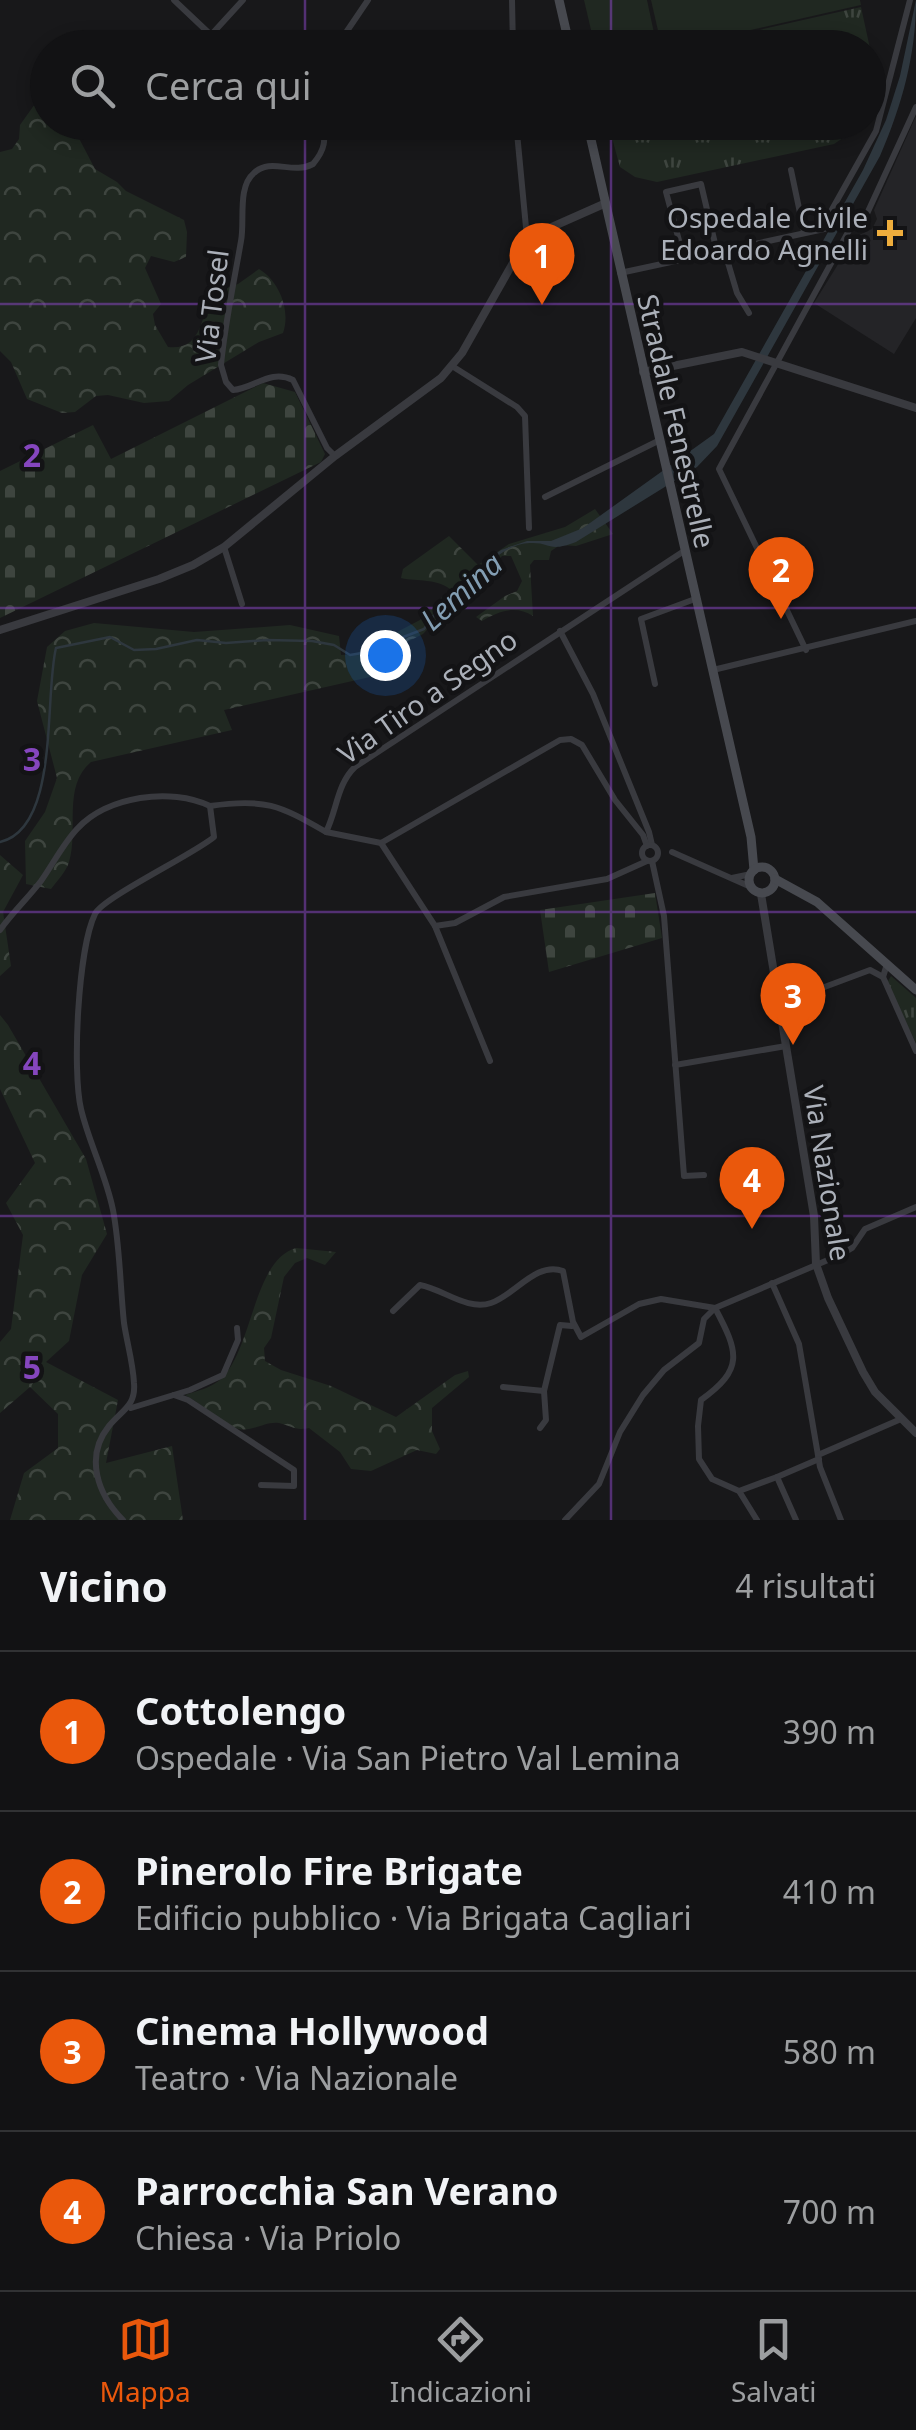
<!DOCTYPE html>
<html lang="it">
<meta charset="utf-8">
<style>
body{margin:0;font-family:"Noto Sans",sans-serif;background:#1f2022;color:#f1f3f6}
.you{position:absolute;left:385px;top:655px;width:35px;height:35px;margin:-25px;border:8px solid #fff;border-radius:50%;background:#1a73e8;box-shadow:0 0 0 15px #1a73e833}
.badge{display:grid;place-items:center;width:65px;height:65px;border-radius:50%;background:#ea580c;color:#fff;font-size:32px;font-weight:700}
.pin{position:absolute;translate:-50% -82px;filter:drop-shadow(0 2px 5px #0008)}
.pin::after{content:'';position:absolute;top:52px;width:35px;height:30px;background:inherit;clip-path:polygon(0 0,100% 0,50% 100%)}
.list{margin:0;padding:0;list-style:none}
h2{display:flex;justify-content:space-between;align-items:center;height:130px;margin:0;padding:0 40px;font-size:42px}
h2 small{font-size:32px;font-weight:400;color:#9c9ea0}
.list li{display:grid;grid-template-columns:65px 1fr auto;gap:30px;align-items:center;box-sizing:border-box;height:160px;padding:0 40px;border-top:2px solid #313234}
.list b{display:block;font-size:38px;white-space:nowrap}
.list p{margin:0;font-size:32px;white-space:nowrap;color:#9c9ea0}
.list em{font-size:32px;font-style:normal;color:#9c9ea0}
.icon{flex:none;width:55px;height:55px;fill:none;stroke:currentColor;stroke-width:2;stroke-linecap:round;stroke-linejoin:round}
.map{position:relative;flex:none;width:916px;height:1520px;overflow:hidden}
.search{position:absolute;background:#121214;box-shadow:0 5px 15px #0003;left:30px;right:30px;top:30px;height:110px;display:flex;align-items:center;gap:25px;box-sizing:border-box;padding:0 35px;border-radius:55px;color:#9c9ea0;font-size:38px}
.sheet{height:770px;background:#121214}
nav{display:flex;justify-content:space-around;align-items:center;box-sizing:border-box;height:140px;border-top:2px solid #313234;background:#121214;font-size:28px;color:#9c9ea0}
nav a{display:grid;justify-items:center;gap:5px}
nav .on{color:#ea580c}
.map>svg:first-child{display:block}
.built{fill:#242427}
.forest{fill:url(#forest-crowns)}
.cemetery{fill:url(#cemetery-stones)}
.park{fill:url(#park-tufts)}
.pitch{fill:#202821}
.water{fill:#2e373e}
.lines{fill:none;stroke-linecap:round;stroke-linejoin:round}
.stream{stroke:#2e373e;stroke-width:2.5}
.minor{stroke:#393a3f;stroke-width:6}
.tertiary{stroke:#393a3f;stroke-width:8}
.secondary{stroke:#47494f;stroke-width:9}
.grid{fill:none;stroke:#8546be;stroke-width:2.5;stroke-opacity:0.55}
.poi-dot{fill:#eead3c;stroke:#131315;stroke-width:4}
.labels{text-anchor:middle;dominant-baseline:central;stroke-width:9;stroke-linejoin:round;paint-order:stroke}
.poi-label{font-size:28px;fill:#abb0b9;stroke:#131315;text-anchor:end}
.street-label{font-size:28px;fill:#abb0b9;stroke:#131315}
.water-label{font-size:30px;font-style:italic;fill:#839eb3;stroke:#131315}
.grid-label{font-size:32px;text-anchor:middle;font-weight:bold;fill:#8546be;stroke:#131315;stroke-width:9;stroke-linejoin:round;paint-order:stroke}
</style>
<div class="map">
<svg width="916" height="1520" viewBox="0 0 916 1520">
<defs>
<pattern id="forest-crowns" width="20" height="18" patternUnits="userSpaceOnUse" patternTransform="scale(2.5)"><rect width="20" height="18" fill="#202821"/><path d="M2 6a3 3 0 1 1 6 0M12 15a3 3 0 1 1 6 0" fill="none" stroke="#3e453f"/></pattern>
<pattern id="cemetery-stones" width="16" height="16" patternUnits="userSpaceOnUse" patternTransform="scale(2.5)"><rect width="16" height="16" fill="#202821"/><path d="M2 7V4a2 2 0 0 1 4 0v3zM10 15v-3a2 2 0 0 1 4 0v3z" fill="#3e453f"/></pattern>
<pattern id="park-tufts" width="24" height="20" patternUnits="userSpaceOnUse" patternTransform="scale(2.5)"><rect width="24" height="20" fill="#202821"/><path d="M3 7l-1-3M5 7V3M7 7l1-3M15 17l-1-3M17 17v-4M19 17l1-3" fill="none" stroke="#3e453f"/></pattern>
</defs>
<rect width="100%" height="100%" fill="#18181a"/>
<polygon class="built" points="916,116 916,318 894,354 814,303 855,237 872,229 877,219 874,210"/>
<g class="forest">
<path d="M47 87 48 122 71 123 95 169 117 182 126 191 184 220 187 232 186 257 174 262 151 256 145 268 161 304 153 314 155 325 168 347C203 351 200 316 213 293L238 284 259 269C279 281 291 310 283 333L259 342 188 385 169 401 144 403 108 395 96 396 75 412 62 413 27 399 11 362 0 351V152L12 149 19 139 20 125Z"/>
<path d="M595 509 613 534 576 546 560 545 551 551 549 560H534L530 565 533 616C516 605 499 611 482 621L476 617 505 596 517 591 522 581 511 556H502L493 567 475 577 423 634 397 647 401 670 224 710 232 730 91 762C62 786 79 831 69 862 66 872 57 881 51 889L26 884 25 841 45 812 57 778 37 701 47 647 65 631 94 623 194 632 290 625 339 636 341 655 355 654 420 620 450 589C435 578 420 582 401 578L403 569 449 536 478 565 509 544 565 527Z"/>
<polygon points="0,855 23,875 3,912 11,966 0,976"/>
<polygon points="0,1015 8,1025 86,1159 107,1234 82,1275 69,1341 46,1362 118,1400 106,1463 172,1446 183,1520 10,1520 24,1473 58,1448 58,1414 30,1387 0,1413 0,1342 11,1329 23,1235 6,1203 35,1163 0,1089"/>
<path d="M296 1248 336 1252 325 1265 307 1258 295 1263 284 1277 271 1338 264 1348 265 1361 281 1370 331 1386 396 1417 455 1375 468 1371 469 1377 432 1408V1431L440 1449 436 1454 417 1450 371 1471 351 1469 340 1452 309 1428C295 1431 292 1426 279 1423 265 1421 253 1432 239 1429 225 1426 201 1403 185 1395 197 1391 211 1388 221 1379 253 1349 253 1260 296 1248Z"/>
</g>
<g class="cemetery">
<polygon points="263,383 295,392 325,454 321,462 0,618 0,471 93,425 111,459"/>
<polygon points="655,893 662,938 549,972 540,910"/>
</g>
<g class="park">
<polygon points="861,7 877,81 869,117 868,48 684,47"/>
<polygon points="608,123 608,122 865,123 834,144 657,182 635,177 620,167"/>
<polygon points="891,976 916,998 916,1043 887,983"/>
</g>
<g class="pitch">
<polygon points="584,0 647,0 657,47 595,47"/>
<polygon points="651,0 860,0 861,5 676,47 662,48"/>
</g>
<path class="water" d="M916 0C916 55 902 105 880 156L717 446 697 467 576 542C548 553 551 542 530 543 501 544 479 573 460 591L483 563 501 550 527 541H551L583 528 714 434 863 170 886 120 900 76Z"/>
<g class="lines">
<path class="stream" d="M0 842C60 828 44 696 56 648L110 637 134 650 156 649 197 640 226 643 267 640 312 641 334 645 350 655 362 653 424 629 444 602 461 590"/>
<g class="minor">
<polyline points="174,0 211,35 215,48"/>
<polyline points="512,0 513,48"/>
<polyline points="211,35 243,0"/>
<polyline points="331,48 347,31 368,0"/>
<path d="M320 122C328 139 324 151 313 164 292 175 271 157 254 173 237 187 245 221 241 241 234 282 225 323 221 365L226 382 233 390C255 388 270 369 293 380L327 448 335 456"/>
<polyline points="516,122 527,238"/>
<polyline points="791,170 804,232"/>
<polyline points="821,229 876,131 910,0"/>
<polyline points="684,259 666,192 701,184 717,252 726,256 737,293 749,313"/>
<polyline points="620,273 852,223"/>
<polyline points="452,366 517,407 525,416 529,528"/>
<polyline points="545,497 658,441"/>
<polyline points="224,547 242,604"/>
<polyline points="560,631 593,694 649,832 652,845"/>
<polyline points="806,650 719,469 853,223 865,218 916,107"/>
<polyline points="713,670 916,621"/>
<polyline points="655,684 641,619 695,599"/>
<path d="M210 806C265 798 279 805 326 832 337 810 337 784 355 767L684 551"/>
<polyline points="326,832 381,843 560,740 571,739 582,745 615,800 643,835 647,846"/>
<polyline points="381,843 435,926 455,923 504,897 607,879 647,861"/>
<circle cx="650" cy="853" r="8"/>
<polyline points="672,852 751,887"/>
<polyline points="652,861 664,916 684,1176 704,1175"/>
<polyline points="732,878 751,874"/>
<polyline points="435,926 490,1061"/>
<path d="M0 930C13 912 28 898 41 881 53 864 63 844 77 829 107 796 171 787 210 806"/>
<polyline points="887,964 883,977 916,1051"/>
<polyline points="779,1004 870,970 883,977"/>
<polyline points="675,1065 786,1046"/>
<polyline points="772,1283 799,1344 820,1467 841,1520"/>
<path d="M393 1311 420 1285C443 1289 467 1311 491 1303 515 1295 536 1261 563 1271L573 1322 581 1337 639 1304 661 1299 715 1308C739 1353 744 1369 701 1400L698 1426 699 1459 712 1479 739 1491 757 1520"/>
<polyline points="503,1387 544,1391 560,1325 572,1326"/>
<polyline points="174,1395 188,1400 294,1470 294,1486 261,1485"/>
<polyline points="131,1408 190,1390 223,1375 238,1340 237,1328"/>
<polyline points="540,1428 546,1420 544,1391"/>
<polyline points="818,1455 901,1419"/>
<polyline points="739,1491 777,1477"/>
<path d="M123 1520C98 1495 84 1457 109 1426 122 1410 136 1406 134 1383 133 1363 127 1343 124 1323 120 1285 120 1247 113 1210 106 1175 89 1143 81 1109 72 1071 78 949 95 914 102 898 194 854 214 837L210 806"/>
<polyline points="565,1520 599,1484 620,1432 643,1395 664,1370 699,1343 704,1319 715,1308 842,1254 852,1248 865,1229 916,1207"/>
<polyline points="796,1520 777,1477 819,1459"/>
</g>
<g class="tertiary">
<polyline points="643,372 742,352 916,408"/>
<polyline points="0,630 159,579 193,565 224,547 335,456 441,378 462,353 527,238 606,203"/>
<polyline points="761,894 814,1216 816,1264 828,1298 863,1372 875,1392 916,1433"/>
</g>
<g class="secondary">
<polyline points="559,0 570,48"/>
<polyline points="587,122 751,837 754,870"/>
<circle cx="762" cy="880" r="13"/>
<polyline points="775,879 817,902 916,990"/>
</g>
</g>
<path class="grid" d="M305 0V48M611 0V48M305 122V1520M611 122V1520M0 304H916M0 608H916M0 912H916M0 1216H916"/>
<path class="poi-dot" d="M885 218h10v10h10v10h-10v10h-10v-10h-10v-10h10z"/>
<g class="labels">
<g class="poi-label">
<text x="868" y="217">Ospedale Civile<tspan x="868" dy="32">Edoardo Agnelli</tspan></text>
</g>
<g class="street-label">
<text transform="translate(211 306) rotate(-83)">Via Tosel</text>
<text transform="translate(677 421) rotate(77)">Stradale Fenestrelle</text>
<text transform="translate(427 696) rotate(-35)">Via Tiro a Segno</text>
<text transform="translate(828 1173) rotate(81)">Via Nazionale</text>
</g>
<g class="water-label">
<text transform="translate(461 591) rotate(-42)">Lemina</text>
</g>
</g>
<g class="grid-label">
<text x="32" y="467">2</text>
<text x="32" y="771">3</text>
<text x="32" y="1075">4</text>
<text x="32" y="1379">5</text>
</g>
</svg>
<div class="you"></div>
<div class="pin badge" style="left:542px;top:305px">1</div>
<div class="pin badge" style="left:781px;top:619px">2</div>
<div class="pin badge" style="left:793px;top:1045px">3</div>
<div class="pin badge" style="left:752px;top:1229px">4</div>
<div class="search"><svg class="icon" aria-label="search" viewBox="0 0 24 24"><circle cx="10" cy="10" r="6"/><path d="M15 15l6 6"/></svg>Cerca qui</div>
</div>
<section class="sheet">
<h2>Vicino<small>4 risultati</small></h2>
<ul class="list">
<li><span class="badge">1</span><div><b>Cottolengo</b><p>Ospedale · Via San Pietro Val Lemina</p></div><em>390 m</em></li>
<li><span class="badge">2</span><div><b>Pinerolo Fire Brigate</b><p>Edificio pubblico · Via Brigata Cagliari</p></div><em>410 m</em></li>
<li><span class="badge">3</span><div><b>Cinema Hollywood</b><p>Teatro · Via Nazionale</p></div><em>580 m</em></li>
<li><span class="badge">4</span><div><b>Parrocchia San Verano</b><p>Chiesa · Via Priolo</p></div><em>700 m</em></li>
</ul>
</section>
<nav>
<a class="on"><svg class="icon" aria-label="map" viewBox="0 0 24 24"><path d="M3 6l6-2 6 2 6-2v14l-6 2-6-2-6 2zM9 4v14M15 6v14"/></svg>Mappa</a>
<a><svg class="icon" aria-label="directions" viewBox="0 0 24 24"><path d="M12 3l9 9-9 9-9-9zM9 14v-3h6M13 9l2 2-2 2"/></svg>Indicazioni</a>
<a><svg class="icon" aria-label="saved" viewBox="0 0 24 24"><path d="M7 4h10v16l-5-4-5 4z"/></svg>Salvati</a>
</nav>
